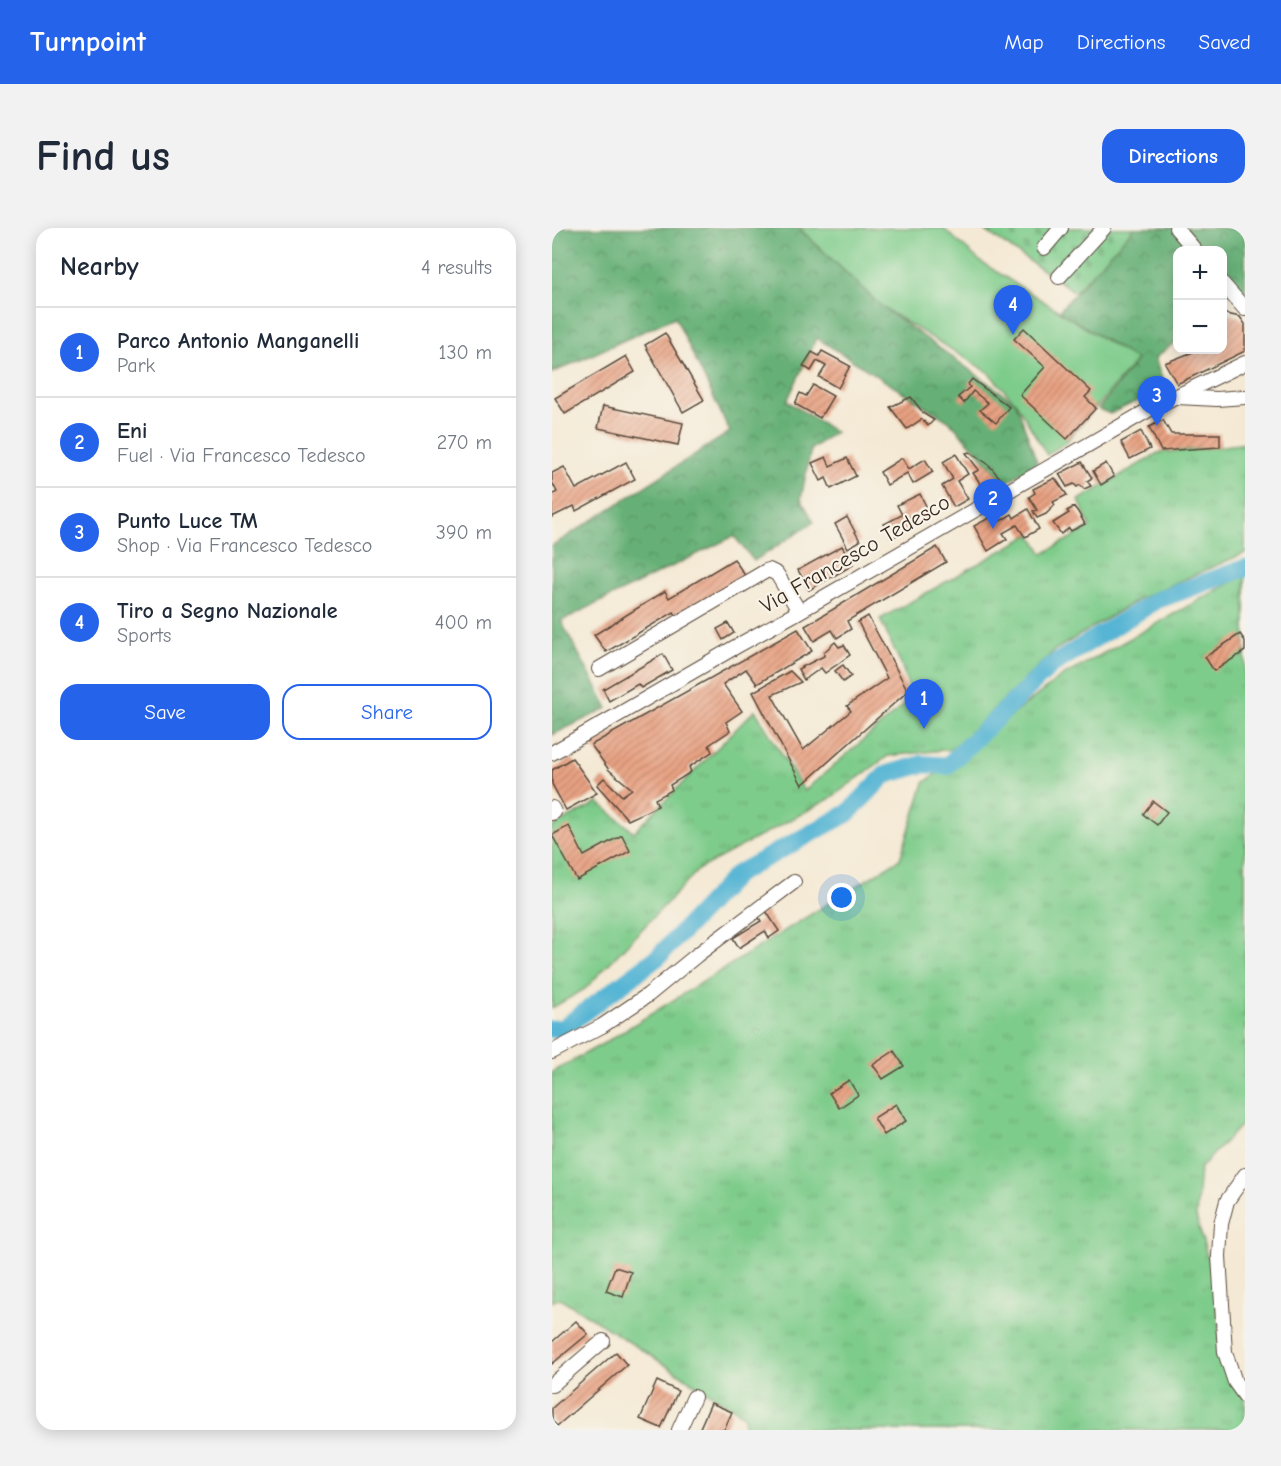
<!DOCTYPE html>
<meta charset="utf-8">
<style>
body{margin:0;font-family:"Comic Neue",sans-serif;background:#f2f2f3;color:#1f2937}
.controls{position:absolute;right:18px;top:18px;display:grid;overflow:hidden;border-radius:12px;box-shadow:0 3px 15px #0003}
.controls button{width:54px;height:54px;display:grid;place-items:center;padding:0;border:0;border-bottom:2px solid #e0e1e3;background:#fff;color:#1f2937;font:30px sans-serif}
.you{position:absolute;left:290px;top:670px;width:21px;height:21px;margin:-15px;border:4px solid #fff;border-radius:50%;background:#1a73e8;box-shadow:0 0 0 9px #1a73e833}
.badge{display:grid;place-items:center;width:39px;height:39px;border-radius:50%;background:#2563eb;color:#fff;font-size:20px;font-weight:700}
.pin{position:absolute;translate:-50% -50px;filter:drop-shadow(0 2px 3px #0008)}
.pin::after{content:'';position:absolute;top:32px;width:21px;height:18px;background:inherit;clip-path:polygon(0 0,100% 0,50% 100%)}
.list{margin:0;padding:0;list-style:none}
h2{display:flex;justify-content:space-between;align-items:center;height:78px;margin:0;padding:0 24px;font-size:26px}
h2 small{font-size:20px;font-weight:400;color:#747a83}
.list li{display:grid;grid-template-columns:39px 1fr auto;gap:18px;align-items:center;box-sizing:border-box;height:90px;padding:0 24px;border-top:2px solid #e0e1e3}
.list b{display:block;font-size:22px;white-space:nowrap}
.list p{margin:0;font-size:20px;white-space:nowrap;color:#747a83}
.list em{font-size:20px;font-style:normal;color:#747a83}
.actions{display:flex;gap:12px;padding:18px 24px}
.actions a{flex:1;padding:14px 0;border:2px solid #2563eb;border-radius:18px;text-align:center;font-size:21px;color:#2563eb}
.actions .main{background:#2563eb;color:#fff}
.map{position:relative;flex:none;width:693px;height:1202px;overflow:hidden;border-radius:18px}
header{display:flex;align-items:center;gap:36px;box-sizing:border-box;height:84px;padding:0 30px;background:#2563eb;color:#fff}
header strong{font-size:28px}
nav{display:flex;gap:33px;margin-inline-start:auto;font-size:21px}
.intro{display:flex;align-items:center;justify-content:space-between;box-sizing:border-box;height:144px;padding:0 36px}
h1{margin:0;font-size:42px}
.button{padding:15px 27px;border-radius:18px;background:#2563eb;color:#fff;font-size:21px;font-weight:700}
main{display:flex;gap:36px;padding:0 36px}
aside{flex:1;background:#fff;border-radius:18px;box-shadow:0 3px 15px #0003}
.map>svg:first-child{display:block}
.grass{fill:#7ecc8b;stroke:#5c7b54;stroke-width:1.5}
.forest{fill:url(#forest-crowns);stroke:#506d4a;stroke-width:1.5}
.cemetery{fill:url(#cemetery-stones);stroke:#5c7b54;stroke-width:1.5}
.park{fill:url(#park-tufts);stroke:#5c7b54;stroke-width:1.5}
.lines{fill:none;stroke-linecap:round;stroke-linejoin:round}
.river{stroke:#56b5d4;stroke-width:18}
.building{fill:url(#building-hatch)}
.minor-casing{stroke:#574739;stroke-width:16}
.minor{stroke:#fff;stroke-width:14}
.labels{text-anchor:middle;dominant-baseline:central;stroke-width:4.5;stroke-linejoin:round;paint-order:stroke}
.street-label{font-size:22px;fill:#3b2a1e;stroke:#f7f3e8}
</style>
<header>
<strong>Turnpoint</strong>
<nav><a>Map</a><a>Directions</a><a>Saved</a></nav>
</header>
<div class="intro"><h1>Find us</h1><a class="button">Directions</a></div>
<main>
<aside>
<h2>Nearby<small>4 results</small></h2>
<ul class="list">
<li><span class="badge">1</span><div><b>Parco Antonio Manganelli</b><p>Park</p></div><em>130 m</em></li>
<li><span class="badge">2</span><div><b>Eni</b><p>Fuel · Via Francesco Tedesco</p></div><em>270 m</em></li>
<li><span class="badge">3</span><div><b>Punto Luce TM</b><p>Shop · Via Francesco Tedesco</p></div><em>390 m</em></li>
<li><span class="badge">4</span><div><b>Tiro a Segno Nazionale</b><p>Sports</p></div><em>400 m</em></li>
</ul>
<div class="actions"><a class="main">Save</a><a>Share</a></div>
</aside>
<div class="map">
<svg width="693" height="1202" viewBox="0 0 693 1202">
<defs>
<pattern id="forest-crowns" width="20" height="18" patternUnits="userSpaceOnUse" patternTransform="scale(1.5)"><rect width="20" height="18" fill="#66b077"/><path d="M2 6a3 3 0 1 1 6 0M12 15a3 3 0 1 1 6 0" fill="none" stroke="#558f61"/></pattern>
<pattern id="cemetery-stones" width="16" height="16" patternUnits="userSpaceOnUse" patternTransform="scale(1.5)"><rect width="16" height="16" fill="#7ecc8b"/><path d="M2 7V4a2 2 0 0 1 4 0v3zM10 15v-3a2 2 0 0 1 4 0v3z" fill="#6eaf78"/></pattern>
<pattern id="park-tufts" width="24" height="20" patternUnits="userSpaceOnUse" patternTransform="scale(1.5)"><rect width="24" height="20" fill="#7ecc8b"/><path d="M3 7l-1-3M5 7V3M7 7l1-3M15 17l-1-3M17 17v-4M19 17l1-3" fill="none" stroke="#6eaf78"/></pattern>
<pattern id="building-hatch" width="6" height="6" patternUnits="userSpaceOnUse" patternTransform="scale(1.5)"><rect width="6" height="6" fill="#e8a182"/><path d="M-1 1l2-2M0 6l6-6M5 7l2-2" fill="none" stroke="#bd836a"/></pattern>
</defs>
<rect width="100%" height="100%" fill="#f7f3e8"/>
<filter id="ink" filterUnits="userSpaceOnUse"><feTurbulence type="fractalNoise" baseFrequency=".0167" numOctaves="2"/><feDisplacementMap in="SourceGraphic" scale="12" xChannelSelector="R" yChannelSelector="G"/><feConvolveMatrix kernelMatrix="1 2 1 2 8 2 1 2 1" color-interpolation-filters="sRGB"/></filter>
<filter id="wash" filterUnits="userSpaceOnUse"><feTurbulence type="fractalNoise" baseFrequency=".008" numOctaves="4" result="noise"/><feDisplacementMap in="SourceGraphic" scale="24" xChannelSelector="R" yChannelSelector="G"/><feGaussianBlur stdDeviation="1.35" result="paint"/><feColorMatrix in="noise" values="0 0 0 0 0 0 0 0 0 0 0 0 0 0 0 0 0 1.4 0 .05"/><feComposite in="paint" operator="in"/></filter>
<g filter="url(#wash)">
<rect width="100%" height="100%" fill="#f4e9d4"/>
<polygon class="grass" points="247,0 391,0 429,34 585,132 513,215 495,227 464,175 436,144 328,78"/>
<g class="forest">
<polygon points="0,0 247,0 329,78 464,175 485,234 454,255 398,194 265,110 235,173 283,204 259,221 249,271 262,294 202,333 182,308 9,393 56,480 0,507 0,318 178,204 123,89 0,145"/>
<polygon points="582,0 693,0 693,64 671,66 670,22 626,22 625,113 603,130 613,160 558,186 546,181 585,132 507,83"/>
</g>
<polygon class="cemetery" points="429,0 582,0 523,64"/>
<g class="park">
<polygon points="693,215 693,325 587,371 503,422 401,521 336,528 277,571 147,641 33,761 0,780 0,599 46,574 82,604 203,482 252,563 360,470 349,436 328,391 479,306 491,326 538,299 527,272 606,225 666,219"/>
<polygon points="693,345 693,893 648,940 644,989 663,1055 670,1136 693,1170 693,1202 192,1202 192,1187 8,1070 0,1074 0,844 54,814 348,631 372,555 509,449 683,352"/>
</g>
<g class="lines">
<polyline class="river" points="0,801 11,800 106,729 185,646 296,585 333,547 371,536 395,538 500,437 605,372 693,340"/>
</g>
<g id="blocks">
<g class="building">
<polygon points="670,85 688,89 693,96 693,123 625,156 613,135 646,122 670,122"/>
<polygon points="472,100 539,163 533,169 544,180 515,211 468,167 493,139 462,111"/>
<polygon points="113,105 152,172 131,184 93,117"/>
<polygon points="270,123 298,138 286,160 267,149 274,138 265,133 259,143 251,138 260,124 267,128"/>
<polygon points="74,128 83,144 13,186 3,170"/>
<polygon points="420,151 457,179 444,195 428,182 436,175 421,163 412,175 406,169 418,159 416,156"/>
<polygon points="261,157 281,168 268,190 243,176 248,165 254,168"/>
<polygon points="359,169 372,186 382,192 376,198 370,191 355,201 338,179"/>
<polygon points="51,178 131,195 126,217 46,200"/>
<polygon points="611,192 619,206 668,206 668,219 609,223 597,199"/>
<polygon points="589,203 598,221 578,231 569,214"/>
<polygon points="418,224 436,236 450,252 431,263 426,252 421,245 427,242 414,225"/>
<polygon points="404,226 416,246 405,253 416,271 402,279 390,258 401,251 391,234"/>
<polygon points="274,229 278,238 295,230 304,248 279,261 274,250 269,253 260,235"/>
<polygon points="350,230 357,241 373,231 381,244 361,256 355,245 335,257 328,244"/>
<polygon points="74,234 83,251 24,283 22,278 0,289 0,267 5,264 0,254 0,245 12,239 24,261"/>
<polygon points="530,234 540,250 535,253 539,258 532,261 528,257 525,259 522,256 515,259 507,246"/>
<polygon points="554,235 562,249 549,257 541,243"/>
<polygon points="503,250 515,267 501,274 503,277 494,286 485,290 481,283 485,282 477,269 483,265 481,261"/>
<polygon points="368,266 375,280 355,290 360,300 339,310 332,296 350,287 345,277"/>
<polygon points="522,279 526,284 533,296 519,303 517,300 509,306 501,295 517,285 515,283"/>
<polygon points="476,281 487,301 473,309 465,297 451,305 455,311 436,323 422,298 441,288 445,295 460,286 462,290"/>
<polygon points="295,289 308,313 296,320 283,296"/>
<polygon points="290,318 301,337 257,362 246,342"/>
<polygon points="385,319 394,334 295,393 299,401 285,410 280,402 262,413 253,398"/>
<polygon points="182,331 194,349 125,389 122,384 54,424 42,407 113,363 117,370"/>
<polygon points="316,388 356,463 250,557 201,464 238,443 249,454 220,467 251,522 299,483 295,478 335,450 306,394"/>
<polygon points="176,395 182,405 171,412 165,401"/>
<polygon points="246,401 260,423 205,456 194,441 171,456 190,483 174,494 178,503 157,517 160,524 137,539 139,544 118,557 120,562 103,571 106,578 76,592 45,557 52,550 70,568 80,561 57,542 39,517"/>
<polygon points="688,406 693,413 693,423 662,443 653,429"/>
<polygon points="283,414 287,419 292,417 298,427 273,445 269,440 252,452 246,441 272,428 272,424"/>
<polygon points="111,426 120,442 89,460 86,456 57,473 51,461"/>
<polygon points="291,437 299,448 291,454 283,443"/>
<polygon points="20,530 45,565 14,582 0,556 0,542"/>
<polygon points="601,573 615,584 605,597 591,586"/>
<polygon points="17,598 32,628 70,607 78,623 25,652 0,607"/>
<polygon points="214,683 227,703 217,710 213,703 187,720 181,710 209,693 206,688"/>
<polygon points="342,823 352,838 331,851 321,837"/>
<polygon points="297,852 306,867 287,880 277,865"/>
<polygon points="344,876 354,893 332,907 322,890"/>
<polygon points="63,1039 79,1044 71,1069 54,1063"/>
<polygon points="24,1093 36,1106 0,1136 0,1114"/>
<polygon points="64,1124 75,1137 5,1198 0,1193 0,1180"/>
<polygon points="105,1153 126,1163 109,1200 88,1191"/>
<polygon points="159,1175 180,1184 172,1202 147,1202"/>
</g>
</g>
</g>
<g filter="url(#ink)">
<use href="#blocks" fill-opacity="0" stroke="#574739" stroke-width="1.5"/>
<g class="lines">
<g class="minor-casing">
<g id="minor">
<polyline points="624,0 643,22"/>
<polyline points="492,20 509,0"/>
<polyline points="507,49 552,0"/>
<polyline points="670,55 693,81"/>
<polyline points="625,169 665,171 693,169"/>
<polyline points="47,441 214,343 217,342 225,346 247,383"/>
<polyline points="0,525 185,418 241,387 600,180 693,135"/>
<polyline points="0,580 2,584 0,585"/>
<polyline points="0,824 50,798 96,767 145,727 242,654"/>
<polyline points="693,947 675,973 669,996 667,1028 673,1124 683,1154 693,1168"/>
<polyline points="0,1157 51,1113"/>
<polyline points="127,1202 142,1169"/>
</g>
</g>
<use href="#minor" class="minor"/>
</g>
</g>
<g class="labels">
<g class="street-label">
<text transform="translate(303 326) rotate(-30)">Via Francesco Tedesco</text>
</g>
</g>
</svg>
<div class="controls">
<button>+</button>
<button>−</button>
</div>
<div class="you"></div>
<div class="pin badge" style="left:372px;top:501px">1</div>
<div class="pin badge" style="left:441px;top:301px">2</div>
<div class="pin badge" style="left:605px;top:198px">3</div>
<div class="pin badge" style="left:461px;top:107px">4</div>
</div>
</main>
